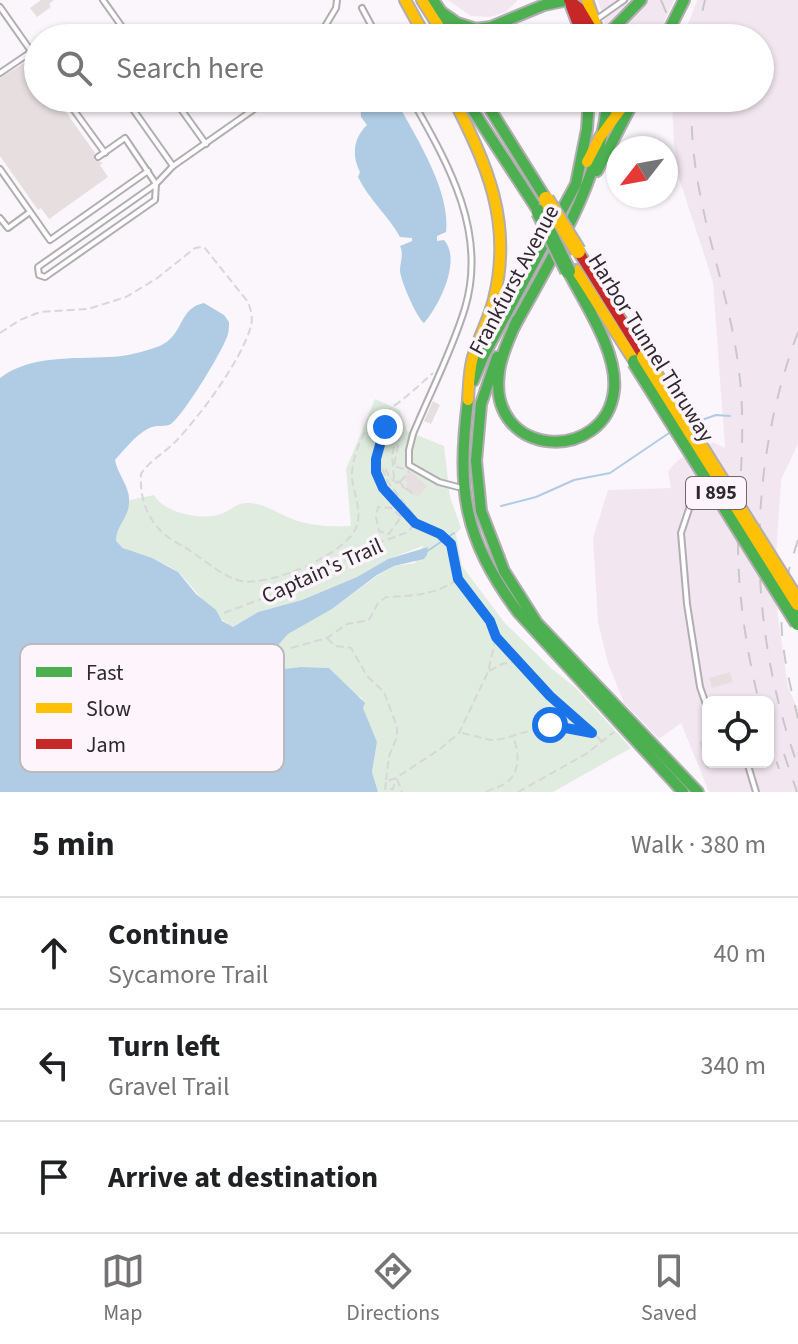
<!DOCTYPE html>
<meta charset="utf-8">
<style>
body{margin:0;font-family:"Source Sans 3",sans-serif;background:#f6f6f6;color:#202124}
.controls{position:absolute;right:24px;bottom:24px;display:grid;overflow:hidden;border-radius:12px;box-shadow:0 2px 6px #0004}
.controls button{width:72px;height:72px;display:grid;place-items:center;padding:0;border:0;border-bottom:2px solid #e0e0e0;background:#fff;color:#202124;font:40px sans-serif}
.compass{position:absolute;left:606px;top:136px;width:72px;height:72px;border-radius:50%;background:#fff;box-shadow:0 2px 6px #0004;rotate:239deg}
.stop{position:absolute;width:24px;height:24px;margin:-18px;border:6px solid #1a73e8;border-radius:50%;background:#fff}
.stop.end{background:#1a73e8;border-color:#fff;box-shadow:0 2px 8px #0008}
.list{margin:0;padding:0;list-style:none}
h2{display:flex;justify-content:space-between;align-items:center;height:104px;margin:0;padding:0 32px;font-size:34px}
h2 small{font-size:26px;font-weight:400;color:#757577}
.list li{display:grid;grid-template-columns:52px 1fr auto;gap:24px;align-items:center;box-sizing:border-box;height:112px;padding:0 32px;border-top:2px solid #e0e0e0}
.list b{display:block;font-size:30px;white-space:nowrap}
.list p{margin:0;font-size:26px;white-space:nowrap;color:#757577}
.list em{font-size:26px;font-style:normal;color:#757577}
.icon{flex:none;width:44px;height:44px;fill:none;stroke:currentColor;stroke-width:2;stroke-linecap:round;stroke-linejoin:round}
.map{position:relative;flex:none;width:798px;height:792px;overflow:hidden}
.search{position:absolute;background:#fff;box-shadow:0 2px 6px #0004;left:24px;right:24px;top:24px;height:88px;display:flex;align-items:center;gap:20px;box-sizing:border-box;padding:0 28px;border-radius:44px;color:#757577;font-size:30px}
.sheet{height:440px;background:#fff}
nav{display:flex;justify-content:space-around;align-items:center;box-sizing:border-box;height:112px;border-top:2px solid #e0e0e0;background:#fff;font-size:22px;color:#757577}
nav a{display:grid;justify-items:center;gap:4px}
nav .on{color:#757175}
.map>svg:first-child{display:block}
.built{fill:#f2e7f1;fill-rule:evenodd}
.green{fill:#e0ece0}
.water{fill:#b0cce4}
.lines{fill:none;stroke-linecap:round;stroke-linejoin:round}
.stream{stroke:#b0cce4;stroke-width:2}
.building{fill:#e7dee0}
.lane-casing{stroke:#b1adb1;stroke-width:8}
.fast-casing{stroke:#b1adb1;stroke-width:14}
.slow-casing{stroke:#b1adb1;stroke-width:14}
.jam-casing{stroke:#b1adb1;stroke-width:14}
.path{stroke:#d8d7d8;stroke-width:2;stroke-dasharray:8 4;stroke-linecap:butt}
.lane{stroke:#fefefe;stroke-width:4}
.fast{stroke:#4caf50;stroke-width:10}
.slow{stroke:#ffc107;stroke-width:10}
.jam{stroke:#c62828;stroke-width:10}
.rail{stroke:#c9c8c9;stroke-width:2;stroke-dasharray:14 14;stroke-linecap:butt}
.fast-bridge-casing{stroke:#b1adb1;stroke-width:18;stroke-linecap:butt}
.slow-bridge-casing{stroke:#b1adb1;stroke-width:18;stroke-linecap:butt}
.fast-bridge{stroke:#4caf50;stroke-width:14}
.slow-bridge{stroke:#ffc107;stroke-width:14}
.route{stroke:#1a73e8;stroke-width:10}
.labels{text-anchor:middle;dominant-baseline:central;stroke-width:7;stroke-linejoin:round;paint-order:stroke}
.shield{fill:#fdf4fc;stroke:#6b676b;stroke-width:2}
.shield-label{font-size:20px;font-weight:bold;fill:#2d2a2d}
.street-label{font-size:22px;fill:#2d2a2d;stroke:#fdf4fc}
.key{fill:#fdf4fc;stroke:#bfb7be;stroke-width:2}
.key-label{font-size:22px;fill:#2d2a2d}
</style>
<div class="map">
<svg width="798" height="792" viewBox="0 0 798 792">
<rect width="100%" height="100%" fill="#fbf6fb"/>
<g class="built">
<polygon points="448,0 518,0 506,12 490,17 471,16"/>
<polygon points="598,0 674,0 657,38 609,38"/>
<path d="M697 0H798V444L781 480 774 587 788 688 798 709V792H709L681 723 659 739 624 703 608 663 598 622 593 538 608 490 671 488 668 471 678 460 713 442 725 448 713 282 679 178 674 145 672 98H760V38H683ZM708 702H768V762H708Z"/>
</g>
<path class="green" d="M375 399 400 410 407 431 444 446 450 497 461 528 456 534 462 566 504 622 552 669 576 688 631 748 553 792H378L372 772 377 742 362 708V698L355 695 329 668 301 667 215 677 203 675 190 668 239 663 274 650 288 634 332 609 377 576 394 566 415 563 423 546 388 559 357 577 302 600 258 612 233 627C212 616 196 589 179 573 160 557 134 558 116 542 116 526 127 515 130 500L154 495C164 513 202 521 221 514 232 510 237 502 249 503 265 504 275 512 290 518 308 526 331 527 351 526L346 469Z"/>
<g class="water">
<path d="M360 98H395C414 135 451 189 446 232L437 236V241L444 240C462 260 439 306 424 323 417 318 401 282 400 271 400 262 404 254 400 246L412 241V238L400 237C388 215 369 200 358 177L360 172C351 155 354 137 367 125L361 117Z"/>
<path d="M204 303 224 315 229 322C229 326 229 330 228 334 224 349 183 416 171 424 165 427 159 425 152 427 139 431 124 450 115 460 118 476 131 487 129 504 128 518 116 526 116 541L123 548 152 558 178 572 196 594 216 610 222 621 233 627 258 612 302 600 357 577 388 559 428 547 427 555 424 559 394 566 377 575 332 609 288 634 274 650 239 663 190 667 203 675 215 677 301 667 329 668 365 703 363 708 377 742 372 772 378 792H0V378C30 355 73 359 109 357 123 357 138 353 151 349 187 340 175 309 204 303Z"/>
</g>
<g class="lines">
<g class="stream">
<polyline points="693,423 716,415 730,416"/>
<polyline points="501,506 536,497 574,480 610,473 672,431"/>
<polyline points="426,552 454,533"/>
</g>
</g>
<g class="building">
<polygon points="41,0 54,0 49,4 51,7 37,17 30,8"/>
<polygon points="29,60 38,73 38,98 56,98 95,153 94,160 103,163 100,165 108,177 49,219 41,208 38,210 0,156 0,78"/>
<polygon points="433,401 440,405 431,424 424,421"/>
<polygon points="410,471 427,486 418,497 405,486 408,483 403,479"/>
<polygon points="730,672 733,682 712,688 709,678"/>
<polygon points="708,740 708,762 726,764 707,769 699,742"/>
</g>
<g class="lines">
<g class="lane-casing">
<g id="lane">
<polyline points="103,0 130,38"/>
<polyline points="0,7 38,61"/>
<polyline points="362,8 378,38"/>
<polyline points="597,19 624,0"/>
<polyline points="318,38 336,8 337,0"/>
<polyline points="0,73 31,52"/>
<polyline points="65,98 105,153"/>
<polyline points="125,98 132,108 145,98"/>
<polyline points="173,98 206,144"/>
<path d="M411 98C447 162 488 231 465 308 452 351 430 393 413 434L409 450V465L439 482 458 487"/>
<polyline points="132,108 173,166"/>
<polyline points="98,157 125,138 156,184 173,166 270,98"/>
<polyline points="0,169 50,240 148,171"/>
<polygon points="156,184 155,200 45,277 39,275 38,267"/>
<polyline points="0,218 8,228 30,212"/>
<polyline points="691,503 681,533 687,604 700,687 708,710"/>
<polyline points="747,762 756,792"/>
</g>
</g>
<g class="fast-casing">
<g id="fast">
<polyline points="433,0 459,38"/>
<polyline points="440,11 457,23 476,29 491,27 544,5 568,0"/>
<polyline points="604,38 641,0"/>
<polyline points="665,38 684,0"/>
<polyline points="465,98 539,212"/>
<polyline points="483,98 546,199"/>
<polyline points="597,171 632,104"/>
<path d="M517 320C510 337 501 354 499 372 487 459 606 464 614 390 618 352 585 304 568 271"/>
<path d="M514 327C554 253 600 183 608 98"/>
<polyline points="497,357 481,404 476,461 481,511 504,571 537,623 698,792"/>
<polyline points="473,381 483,357 576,184 587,129 589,98"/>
<path d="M468 400C457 491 463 537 518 612L683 792"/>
</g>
</g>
<g class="slow-casing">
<g id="slow">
<polyline points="405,0 426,38"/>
<polyline points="422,0 446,38"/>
<polyline points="587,0 600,36"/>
<path d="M453 98C487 165 513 222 494 299 489 319 479 337 473 357 469 371 469 386 468 400"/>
<polyline points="587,162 600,137 629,98"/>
<polyline points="576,270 635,362"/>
</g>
</g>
<g class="jam-casing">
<g id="jam">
<polyline points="569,0 579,8 597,38"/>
<polyline points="571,6 583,38"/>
<polyline points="578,251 644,357"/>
</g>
</g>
<g class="path">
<path d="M0 333 20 320 40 312 88 309 126 297 156 279 195 248 204 247 248 302C251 310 253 318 251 326 241 361 202 413 177 440 166 452 150 460 141 474 139 504 152 530 179 544 200 555 218 575 241 581 269 587 355 552 358 521 360 507 354 493 352 479 351 462 359 441 368 427 373 417 383 414 391 408 406 398 419 385 433 373"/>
<polyline points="390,411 376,459 379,481 415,523 440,534 451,544 458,579 490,621 496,637 488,672 459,733 440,749 396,778 386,781 385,789 393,789 396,778"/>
<polyline points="404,469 394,466 399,440 396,439 392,456 394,478 412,493 390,478 385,468 382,468 388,482 421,525"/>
<polyline points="400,482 409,471"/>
<polyline points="401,517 391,508 378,507 376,517 379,531 389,534 401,517 407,513"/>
<polyline points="224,613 309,581 370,546 408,532 415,523"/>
<polyline points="327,638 335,646 351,648 367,676 384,692 397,727 397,737 389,756 386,780"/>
<path d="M291 648 327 638 347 624 369 620 378 603 386 597C412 596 436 595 458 579"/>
<polyline points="517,661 550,696 603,742"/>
<polyline points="489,671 502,664 517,661 497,637"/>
<polyline points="462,733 491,740 502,739 550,725 592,733"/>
<polyline points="397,779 402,792"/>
<path d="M486 792C493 788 500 787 506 783 521 772 519 752 513 737"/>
<polyline points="518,792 586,754 614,732"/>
</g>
<use href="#lane" class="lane"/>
<use href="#fast" class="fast"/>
<use href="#slow" class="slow"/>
<use href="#jam" class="jam"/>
<g class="rail">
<polyline points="661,0 677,38"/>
<polyline points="696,38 705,0"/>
<path d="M692 98C687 199 730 281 740 380 746 437 738 494 738 551 739 601 747 653 759 702"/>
<path d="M798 332C746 471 747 626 798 766"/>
<path d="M798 540C791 562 784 584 782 607 779 643 790 684 798 719"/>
<polyline points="768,735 779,769"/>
<polyline points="784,754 797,792"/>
</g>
<g class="fast-bridge-casing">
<g id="fast-bridge">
<polyline points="539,212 568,271"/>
<polyline points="635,362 798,623"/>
</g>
</g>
<g class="slow-bridge-casing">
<g id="slow-bridge">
<polyline points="546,199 578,251"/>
<polyline points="644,357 798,603"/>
</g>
</g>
<use href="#fast-bridge" class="fast-bridge"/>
<use href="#slow-bridge" class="slow-bridge"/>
</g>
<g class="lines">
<polyline class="route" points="385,427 376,459 376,472 383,488 415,523 440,534 451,544 458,579 490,621 496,637 550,696 592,733 550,725"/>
</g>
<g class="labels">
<rect class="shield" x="686" y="477" width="60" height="32" rx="6"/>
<g class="shield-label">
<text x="716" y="493">I 895</text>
</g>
<g class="street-label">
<text transform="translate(514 280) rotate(-62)">Frankfurst Avenue</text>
<text transform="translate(651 348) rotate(58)">Harbor Tunnel Thruway</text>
<text transform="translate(322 571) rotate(-24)">Captain's Trail</text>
</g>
</g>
<rect x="20" y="644" width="264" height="128" rx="12" class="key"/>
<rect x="36" y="667" width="36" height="10" fill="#4caf50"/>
<rect x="36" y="703" width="36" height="10" fill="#ffc107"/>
<rect x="36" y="739" width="36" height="10" fill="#c62828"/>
<g class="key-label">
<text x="86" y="680">Fast</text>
<text x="86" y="716">Slow</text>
<text x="86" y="752">Jam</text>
</g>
</svg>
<div class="controls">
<button><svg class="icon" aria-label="locate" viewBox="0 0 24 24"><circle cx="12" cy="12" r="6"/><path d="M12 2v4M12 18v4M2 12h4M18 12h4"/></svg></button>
</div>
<svg class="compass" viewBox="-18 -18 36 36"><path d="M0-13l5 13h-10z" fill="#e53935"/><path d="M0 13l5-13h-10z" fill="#757577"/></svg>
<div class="stop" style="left:550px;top:725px"></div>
<div class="stop end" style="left:385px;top:427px"></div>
<div class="search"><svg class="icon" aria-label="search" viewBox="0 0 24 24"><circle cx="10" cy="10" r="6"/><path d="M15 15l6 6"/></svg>Search here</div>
</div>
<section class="sheet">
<h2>5 min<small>Walk · 380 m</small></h2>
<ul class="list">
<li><svg class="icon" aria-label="ahead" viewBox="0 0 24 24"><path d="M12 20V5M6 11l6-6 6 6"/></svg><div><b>Continue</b><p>Sycamore Trail</p></div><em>40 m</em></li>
<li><svg class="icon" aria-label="left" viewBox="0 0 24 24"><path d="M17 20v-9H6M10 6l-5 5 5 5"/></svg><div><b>Turn left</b><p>Gravel Trail</p></div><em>340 m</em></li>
<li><svg class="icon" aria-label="arrive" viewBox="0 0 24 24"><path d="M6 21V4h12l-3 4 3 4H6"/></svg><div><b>Arrive at destination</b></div></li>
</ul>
</section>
<nav>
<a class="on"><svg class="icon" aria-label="map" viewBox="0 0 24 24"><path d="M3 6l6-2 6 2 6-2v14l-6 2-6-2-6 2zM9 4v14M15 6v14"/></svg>Map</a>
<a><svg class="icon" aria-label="directions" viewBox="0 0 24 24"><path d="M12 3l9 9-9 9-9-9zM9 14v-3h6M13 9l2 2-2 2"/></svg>Directions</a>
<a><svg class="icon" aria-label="saved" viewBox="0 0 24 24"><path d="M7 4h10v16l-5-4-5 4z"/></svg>Saved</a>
</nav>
